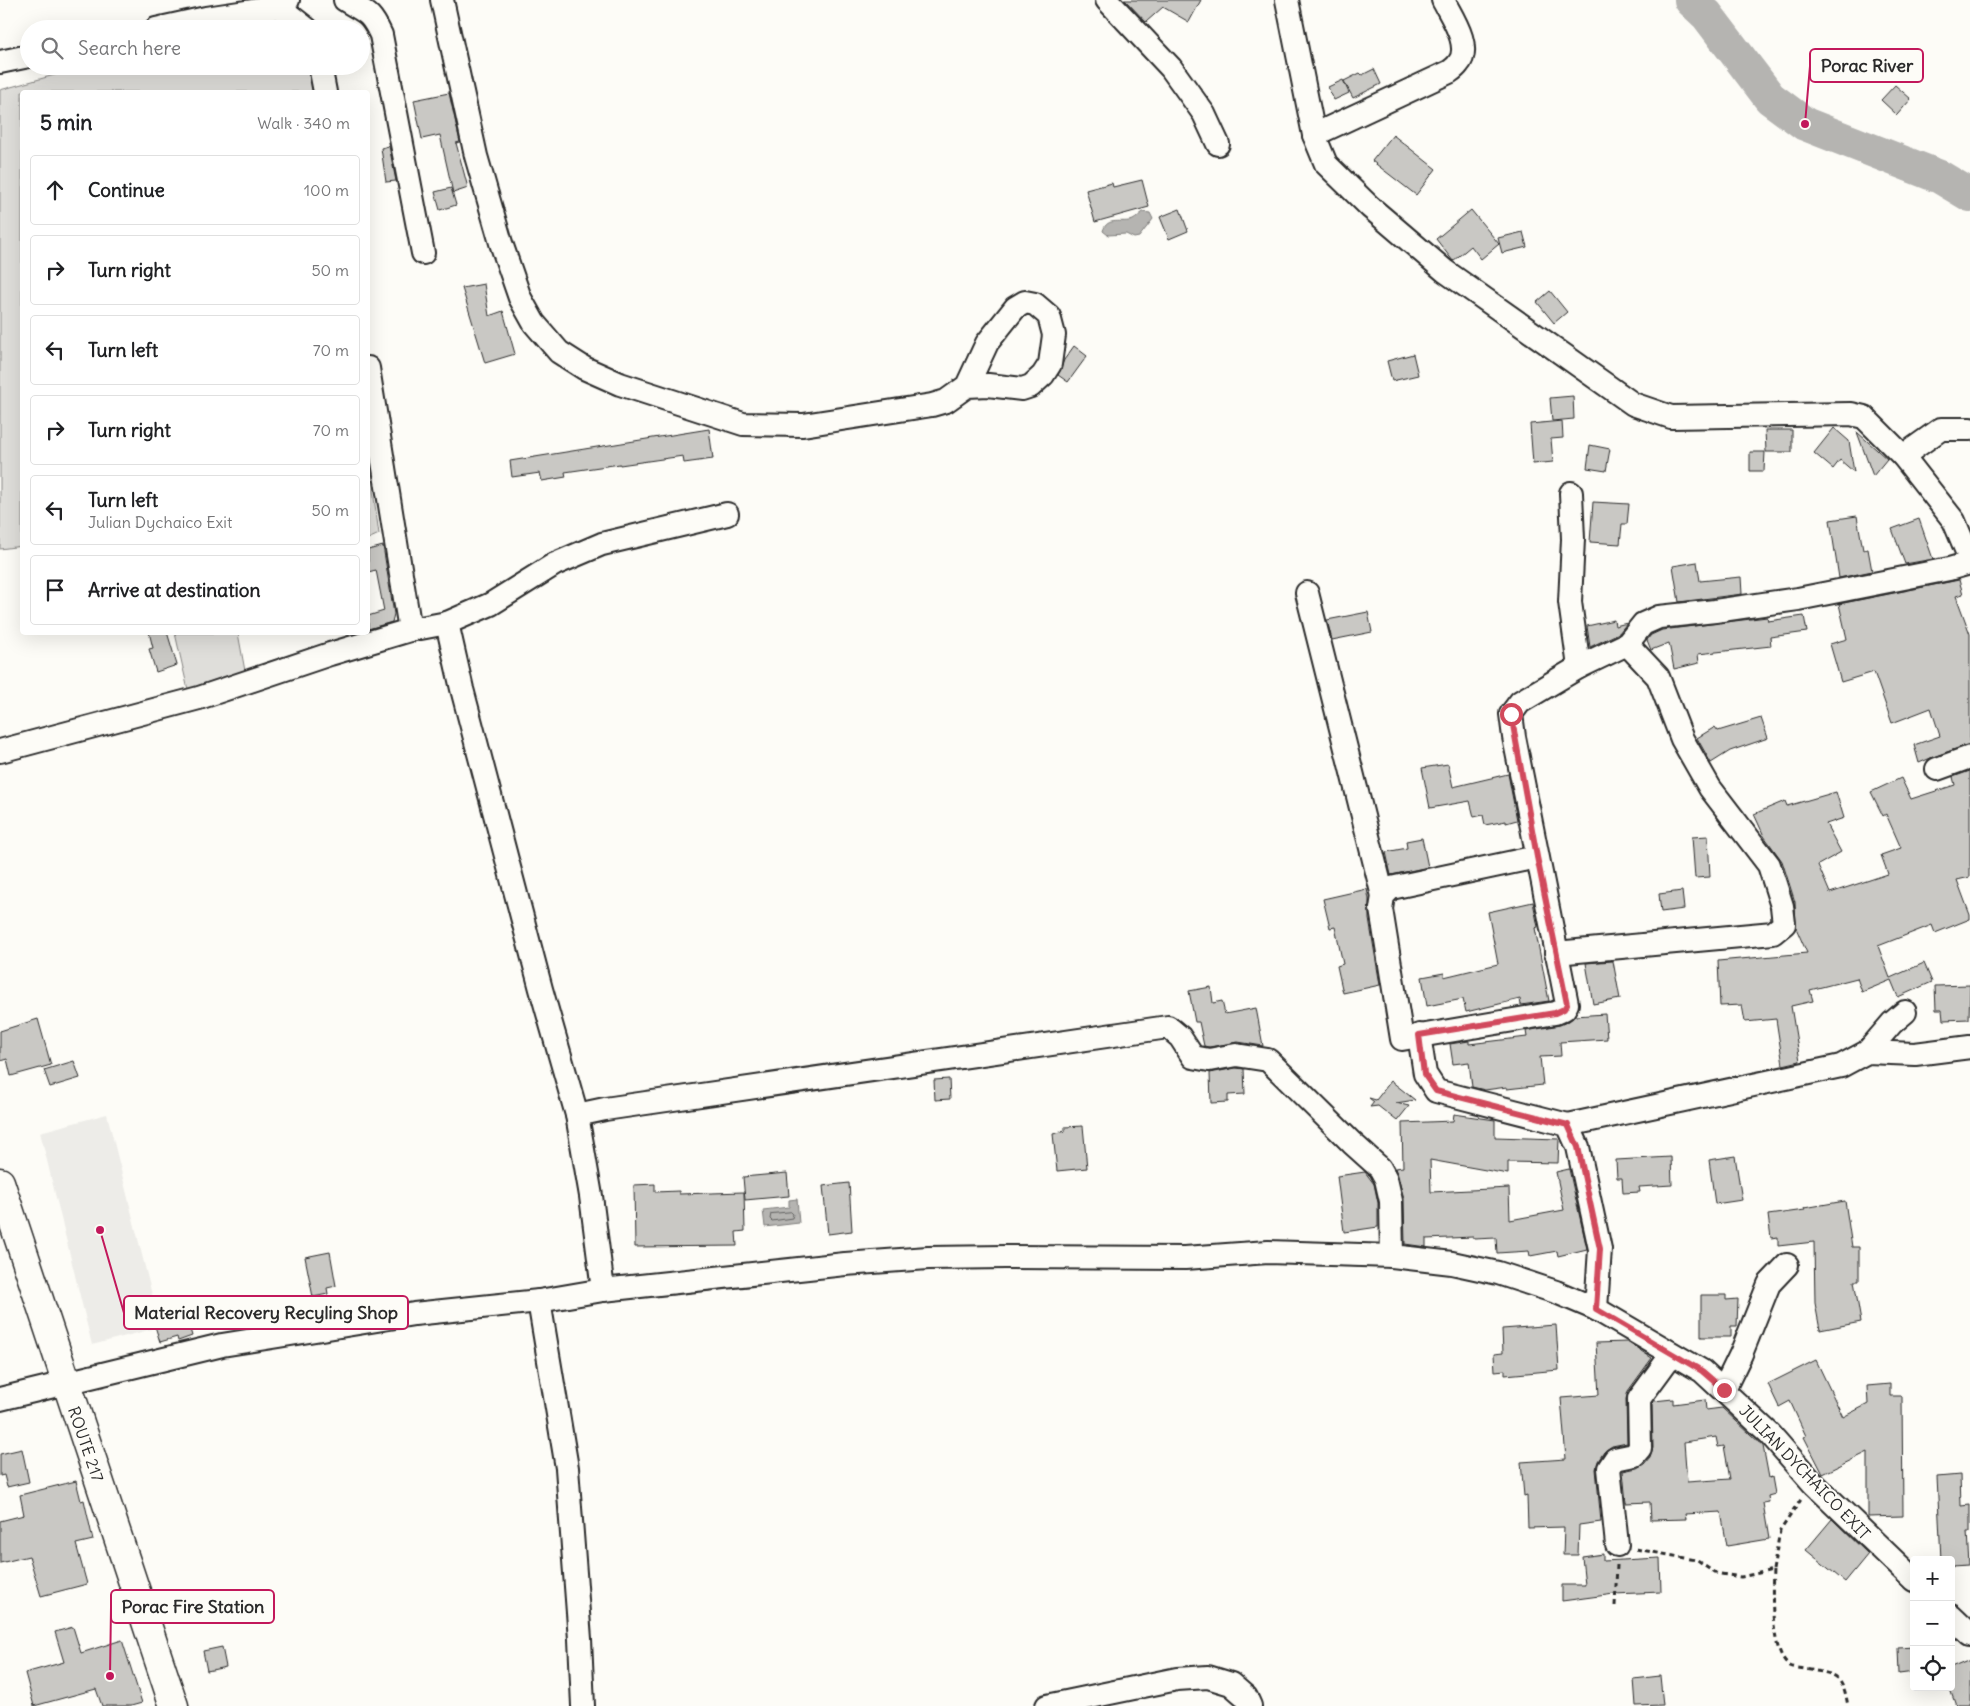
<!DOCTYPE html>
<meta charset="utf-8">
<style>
body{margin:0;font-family:Delius,sans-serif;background:#f6f6f6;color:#202124}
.controls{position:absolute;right:15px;bottom:15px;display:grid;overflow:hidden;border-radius:5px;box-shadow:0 5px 20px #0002}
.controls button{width:45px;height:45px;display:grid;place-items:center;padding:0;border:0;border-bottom:1px solid #e0e0e0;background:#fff;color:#202124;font:25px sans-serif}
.stop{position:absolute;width:15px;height:15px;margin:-11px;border:4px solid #d1495b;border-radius:50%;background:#fff}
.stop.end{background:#d1495b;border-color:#fff;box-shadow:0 1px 5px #0008}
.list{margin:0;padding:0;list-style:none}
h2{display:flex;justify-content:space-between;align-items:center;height:65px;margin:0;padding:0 20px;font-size:21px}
h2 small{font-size:16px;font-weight:400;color:#757577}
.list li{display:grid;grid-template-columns:32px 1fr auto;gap:15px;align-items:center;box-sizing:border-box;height:70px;margin:0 10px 10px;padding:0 10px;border:1px solid #e0e0e0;border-radius:5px}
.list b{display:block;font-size:19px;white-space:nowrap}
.list p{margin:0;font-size:16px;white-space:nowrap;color:#757577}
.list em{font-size:16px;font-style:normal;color:#757577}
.icon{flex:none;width:28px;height:28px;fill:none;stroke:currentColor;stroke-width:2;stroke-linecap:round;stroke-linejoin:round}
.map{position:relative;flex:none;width:1970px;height:1706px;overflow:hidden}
.search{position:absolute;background:#fff;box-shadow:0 5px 20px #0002;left:20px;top:20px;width:350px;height:55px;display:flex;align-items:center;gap:12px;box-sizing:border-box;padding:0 18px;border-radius:28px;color:#757577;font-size:19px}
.panel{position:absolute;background:#fff;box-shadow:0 5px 20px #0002;left:20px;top:90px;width:350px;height:545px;border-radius:5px}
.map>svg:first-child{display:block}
.built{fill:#edece8}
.green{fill:#dfdeda;stroke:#858482}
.water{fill:#b5b4b1;stroke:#7e7d7b}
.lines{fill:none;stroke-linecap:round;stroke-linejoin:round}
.shore{stroke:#626261;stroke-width:1}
.river{stroke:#b5b4b1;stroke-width:34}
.building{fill:#c9c8c4;stroke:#2b2b2b;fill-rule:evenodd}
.minor-casing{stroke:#2b2b2b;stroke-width:26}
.major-casing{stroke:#2b2b2b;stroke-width:31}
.path{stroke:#2b2b2b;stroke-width:3;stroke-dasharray:5 4;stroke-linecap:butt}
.minor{stroke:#fdfcf7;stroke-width:22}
.major{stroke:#fdfcf7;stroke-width:28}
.route{stroke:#d1495b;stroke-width:6}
.labels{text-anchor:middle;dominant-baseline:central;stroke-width:4;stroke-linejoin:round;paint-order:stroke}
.street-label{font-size:16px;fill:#2b2b2b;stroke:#fdfcf7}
.leader{fill:none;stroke:#c2185b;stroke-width:2}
.callout-dot{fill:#c2185b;stroke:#fdfcf7;stroke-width:2}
.callout{fill:#fdfcf7;stroke:#c2185b;stroke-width:2}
.callout-label{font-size:18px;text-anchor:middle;font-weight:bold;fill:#2b2b2b}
</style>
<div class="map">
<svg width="1970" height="1706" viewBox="0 0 1970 1706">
<rect width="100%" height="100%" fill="#fdfcf7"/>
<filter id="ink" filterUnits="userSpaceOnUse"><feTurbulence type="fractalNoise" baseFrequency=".02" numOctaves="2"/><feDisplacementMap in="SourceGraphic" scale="10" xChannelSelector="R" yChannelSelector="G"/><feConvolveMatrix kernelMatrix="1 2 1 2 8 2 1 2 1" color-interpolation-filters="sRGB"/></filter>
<g filter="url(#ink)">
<polygon class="built" points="107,1114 160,1327 92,1345 40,1132"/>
<g class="green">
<polygon points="262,19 277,21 286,29 226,29"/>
<polygon points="87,66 309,66 314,92 22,92 22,546 0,549 0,90"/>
<polygon points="368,454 379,534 368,539"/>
<polygon points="175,633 238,633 245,671 188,690"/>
</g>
<g class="water">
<path d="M1143 212 1150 213 1153 219 1139 237 1134 238 1126 234 1108 235 1103 231C1107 216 1122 224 1133 220 1137 218 1140 214 1143 212Z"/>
<polygon points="797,1199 799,1223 765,1227 763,1210 789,1207 789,1200"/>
</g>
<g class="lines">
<polygon class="shore" points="791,1212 793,1214 792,1218 772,1221 770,1219 771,1214"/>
<polyline class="river" points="1691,0 1707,15 1770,98 1805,124 1940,177 1970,195"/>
</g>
<g class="building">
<polygon points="1125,0 1201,0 1189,22 1163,7 1146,22"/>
<polygon points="1374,69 1381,84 1353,98 1344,81 1360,73 1362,75"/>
<polygon points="1343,80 1349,93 1334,100 1328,87"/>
<polygon points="1895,85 1911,99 1897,115 1881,100"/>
<polygon points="449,93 460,142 456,143 468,188 453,193 440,135 422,139 414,100"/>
<polygon points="1393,135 1436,169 1416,195 1372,161"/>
<polygon points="389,146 396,181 386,182 381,148"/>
<polygon points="1142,180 1149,207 1095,222 1086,190 1112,183 1113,187"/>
<polygon points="451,188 456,205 440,210 435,192"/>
<polygon points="1180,209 1188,231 1169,239 1160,217"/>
<polygon points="1471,210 1499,244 1481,259 1471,246 1453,261 1436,239"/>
<polygon points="1523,232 1527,247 1502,253 1498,238"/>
<polygon points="484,284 489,316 503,311 515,354 485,363 462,288"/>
<polygon points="1550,291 1567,312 1554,323 1537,302"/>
<polygon points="1074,346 1087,356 1068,382 1058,375 1064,360"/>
<polygon points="1413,354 1418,375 1392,381 1387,361"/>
<polygon points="1573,396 1574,419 1552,421 1550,398"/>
<polygon points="1562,421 1563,438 1551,439 1553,462 1533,464 1530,424"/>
<polygon points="1834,428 1849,441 1854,472 1840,460 1833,469 1814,453"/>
<polygon points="709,429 713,459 684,463 683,456 620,465 620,464 565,472 566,477 542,481 540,473 512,477 510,461"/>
<polygon points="1765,430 1792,430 1792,452 1766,452"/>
<polygon points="1857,432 1887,459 1873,476"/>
<polygon points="1590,445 1610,449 1606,471 1587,468"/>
<polygon points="1750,452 1765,452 1764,471 1750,471"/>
<polygon points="1593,502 1629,504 1627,524 1622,524 1620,544 1590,542"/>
<polygon points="1857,516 1863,550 1868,549 1872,571 1839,578 1830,520"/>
<polygon points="1919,519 1933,559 1905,564 1892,529"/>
<polygon points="383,546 394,614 392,622 368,629 368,616 384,611 376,570 368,572 368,550"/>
<polygon points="1697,562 1700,581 1741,577 1742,594 1679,602 1673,566"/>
<polygon points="1959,580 1963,594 1956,596 1970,634 1970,744 1933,757 1919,763 1914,745 1940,736 1931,708 1892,723 1874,672 1841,682 1830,644 1847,639 1839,604"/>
<polygon points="1368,612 1372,632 1332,640 1327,620"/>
<polygon points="1804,616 1807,632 1770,637 1771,646 1698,654 1699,663 1674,669 1669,643 1651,650 1647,640 1651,635 1662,630 1767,617 1768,621"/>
<polygon points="1614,620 1615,626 1627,623 1619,633 1590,647 1587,626"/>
<polygon points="149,632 167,632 177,665 156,672 149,649 153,648"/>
<polygon points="1761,718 1768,738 1730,751 1711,763 1697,738 1715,727 1718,731"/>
<polygon points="1448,764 1453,787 1508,774 1517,820 1506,823 1506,821 1485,825 1483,815 1474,817 1470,801 1430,808 1422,768"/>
<polygon points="1970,771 1970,877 1957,880 1970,915 1970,919 1935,933 1932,925 1878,946 1890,978 1924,963 1932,982 1898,997 1891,980 1862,992 1857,978 1810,990 1813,1001 1791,1006 1800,1061 1783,1065 1776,1019 1745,1022 1742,1005 1720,1006 1718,961 1807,953 1796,928 1795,902 1782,861 1764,836 1754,814 1785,801 1787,806 1836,792 1844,818 1826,824 1841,852 1818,865 1830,893 1888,874 1881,855 1901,848 1886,814 1883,816 1871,792 1901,778 1911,799 1955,785 1953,777"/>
<polygon points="1708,836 1710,877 1695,878 1692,837"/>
<polygon points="1422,838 1428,867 1391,875 1386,852 1407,848 1406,841"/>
<polygon points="1367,889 1369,899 1369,919 1380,985 1343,993 1337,966 1343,964 1335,927 1330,928 1323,899"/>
<polygon points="1682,891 1684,909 1661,912 1659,894"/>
<polygon points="1533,902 1538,927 1535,928 1549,1001 1521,1005 1520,999 1466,1012 1463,999 1427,1006 1422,977 1444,973 1444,977 1498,964 1488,912"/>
<polygon points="1613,961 1620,999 1593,1004 1586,963"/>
<polygon points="1970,985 1969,1019 1943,1020 1942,1010 1936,1010 1935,986"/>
<polygon points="1211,987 1213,1003 1222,1001 1225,1014 1256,1008 1263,1046 1238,1042 1209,1047 1204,1046 1199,1022 1195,1022 1189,991"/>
<polygon points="1605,1014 1607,1039 1560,1042 1561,1056 1540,1057 1543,1085 1507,1089 1507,1087 1485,1090 1472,1087 1469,1062 1453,1064 1450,1044 1469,1041 1469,1044 1527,1037 1526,1031 1560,1025 1569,1021 1575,1016"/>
<polygon points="38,1019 51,1065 11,1076 7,1059 0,1061 0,1031"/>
<polygon points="74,1061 80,1078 50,1087 44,1070"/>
<polygon points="1236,1068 1244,1069 1245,1094 1228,1095 1228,1102 1211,1103 1210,1073"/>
<polygon points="949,1079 950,1099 935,1100 934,1080"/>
<polygon points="1391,1081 1415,1100 1396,1103 1409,1106 1397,1121 1378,1106 1370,1107 1374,1102 1369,1098 1376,1100"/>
<polygon points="1454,1114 1495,1120 1495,1137 1559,1139 1558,1163 1508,1162 1508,1174 1430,1160 1431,1192 1509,1188 1510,1220 1564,1210 1556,1172 1569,1169 1587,1249 1558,1256 1557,1251 1530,1256 1529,1251 1497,1253 1496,1238 1474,1239 1473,1237 1426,1239 1426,1247 1405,1244 1404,1198 1395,1168 1403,1167 1402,1123 1453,1121"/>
<polygon points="1083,1126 1087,1168 1057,1171 1053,1134 1065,1131 1065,1127"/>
<polygon points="1735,1156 1742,1200 1715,1204 1709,1160"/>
<polygon points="1671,1157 1672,1185 1639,1187 1640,1192 1623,1193 1622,1178 1617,1178 1616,1160"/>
<polygon points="1365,1172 1374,1184 1378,1203 1378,1227 1344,1232 1337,1176"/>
<polygon points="787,1173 789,1196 745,1200 743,1177"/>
<polygon points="849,1183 852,1231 828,1234 823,1186"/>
<polygon points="655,1184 655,1192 679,1191 679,1194 744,1192 745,1231 736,1232 737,1246 635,1247 634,1185"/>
<polygon points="1845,1201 1852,1247 1859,1247 1859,1281 1854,1281 1861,1322 1820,1330 1815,1303 1814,1242 1778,1246 1778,1237 1771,1238 1768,1215 1805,1210 1804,1208"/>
<polygon points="330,1252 336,1286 327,1288 328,1294 313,1297 305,1257"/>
<polygon points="1701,1295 1726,1295 1726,1300 1738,1299 1737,1326 1731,1326 1731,1337 1701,1337"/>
<polygon points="166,1301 170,1314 184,1309 192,1336 178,1341 177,1337 160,1342 149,1307"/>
<polygon points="1556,1325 1559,1370 1505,1375 1505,1370 1495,1371 1494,1354 1503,1353 1502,1329"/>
<polygon points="1627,1342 1652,1358 1628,1391 1626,1399 1627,1443 1612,1446 1604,1452 1598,1461 1596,1469 1601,1522 1579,1525 1578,1555 1563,1555 1564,1527 1528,1528 1527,1495 1524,1496 1521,1462 1566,1459 1561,1398 1599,1395 1596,1343"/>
<polygon points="1816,1360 1843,1417 1868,1404 1867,1386 1890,1384 1890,1396 1902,1396 1903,1516 1868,1517 1868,1452 1823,1474 1804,1437 1806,1436 1790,1401 1779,1407 1768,1384"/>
<path d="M1673 1399V1404L1705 1400 1706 1410 1722 1408 1763 1446 1769 1478 1772 1477 1775 1494 1768 1496 1769 1502 1763 1503 1769 1539 1727 1546 1721 1512 1685 1514 1686 1519 1651 1520 1650 1502 1626 1503 1623 1471 1637 1468 1644 1464 1650 1457 1653 1448 1652 1403 1654 1401ZM1716 1437 1718 1447 1724 1446 1730 1479 1687 1482 1684 1442Z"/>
<polygon points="22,1449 29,1482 7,1487 4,1475 0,1476 0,1454"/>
<polygon points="1960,1475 1961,1506 1970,1505 1970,1532 1967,1532 1969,1565 1951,1566 1951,1560 1941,1560 1937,1477"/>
<polygon points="76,1481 81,1501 84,1500 93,1540 76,1544 87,1584 41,1596 29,1556 0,1563 0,1521 24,1515 20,1495"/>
<polygon points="1832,1519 1868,1554 1845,1582 1806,1550"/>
<polygon points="1603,1554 1603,1561 1660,1558 1661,1592 1614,1594 1562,1601 1562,1585 1585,1585 1582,1557"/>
<polygon points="73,1627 81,1653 122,1640 142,1703 131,1706 102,1706 96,1689 34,1706 25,1673 64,1662 55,1632"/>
<polygon points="222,1647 226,1667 207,1671 203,1651"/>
<polygon points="1914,1647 1914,1672 1899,1674 1898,1648"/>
<polygon points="1970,1660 1970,1706 1956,1706 1951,1692 1951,1668"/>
<polygon points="1660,1676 1663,1705 1636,1706 1634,1679"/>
</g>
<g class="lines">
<g class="minor-casing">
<g id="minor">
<polyline points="278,0 279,7 307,29"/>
<path d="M345 0C366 13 370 11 381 35L423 253"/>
<polyline points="442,0 476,156 501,243 520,298 534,323 559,352 584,368 620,384 743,424 803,425 932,405 946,401 967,386 988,385 1022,389 1031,386 1043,375 1050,364 1054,335 1049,316 1035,304 1025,302 1015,308 987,343 967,386"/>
<polyline points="1107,0 1171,68 1204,114 1218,144"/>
<polyline points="1287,0 1314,135 1326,164 1370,207 1445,271 1633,404 1671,417 1851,414 1864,417 1903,456 1954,521 1970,559"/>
<polyline points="156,29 206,18 279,7 288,0"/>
<polyline points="0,62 29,56"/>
<polyline points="320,66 325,92"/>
<path d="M1314 135 1449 72C1452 70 1456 67 1458 64 1473 47 1451 16 1443 0"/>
<polyline points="368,368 410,630"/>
<polyline points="1903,456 1941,429 1970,429"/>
<polyline points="1571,493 1573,539 1570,602 1579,667"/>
<polyline points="1307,593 1383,896"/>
<polyline points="447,623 462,689 541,989 577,1115 591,1196 603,1290"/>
<polyline points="0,751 199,698 330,654 410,630 447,623 491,604 555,564 602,544 727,514"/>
<polyline points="1937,769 1970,757"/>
<polyline points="1537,857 1391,888 1383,896 1381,909 1402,1039 1555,1013 1564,1009 1567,1004 1514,737 1511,714 1520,702 1579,667 1627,644 1643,624 1659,617 1715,611 1798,599 1949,569 1970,563"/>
<polyline points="1556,953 1773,933 1784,924 1782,906 1769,865 1710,788 1682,739 1658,677 1627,644"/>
<polyline points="1419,1035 1425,1074 1436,1091 1568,1125 1578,1147 1600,1249 1596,1309"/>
<polyline points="1867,1052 1915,1054 1970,1047"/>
<polyline points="577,1115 605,1109 1168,1027 1180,1037 1193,1057 1209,1060 1236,1055 1268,1060 1352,1143 1372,1161 1380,1168 1386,1179 1391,1201 1392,1256"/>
<polyline points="1568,1125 1841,1066 1867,1052 1892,1023 1905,1012"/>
<polyline points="539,1301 567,1468 580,1639 583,1706"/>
<polyline points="1724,1389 1741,1354 1769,1284 1787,1265"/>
<polyline points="0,1399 222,1345 414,1314 539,1301 603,1290 845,1264 928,1258 1005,1257 1185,1258 1268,1252 1392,1256 1452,1263 1498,1273 1556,1292 1596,1309 1702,1371 1770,1434 1813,1483 1914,1580"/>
<polyline points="1617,1545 1609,1468 1615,1459 1634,1455 1640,1448 1639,1399 1672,1354"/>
<polyline points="1951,1616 1970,1634"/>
<polyline points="1047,1706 1177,1679 1208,1677 1231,1684 1246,1697 1250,1706"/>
</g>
</g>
<g class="major-casing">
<polyline id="major" points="0,1182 174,1706"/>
</g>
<g class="path">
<path d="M1636 1549 1696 1560 1715 1573 1741 1577 1773 1570C1772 1590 1770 1656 1790 1666 1794 1668 1801 1668 1805 1669 1837 1675 1842 1672 1848 1706"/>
<polyline points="1773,1570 1780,1531 1802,1498"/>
<polyline points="1615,1606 1617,1565"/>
</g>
<use href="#minor" class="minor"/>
<use href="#major" class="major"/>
</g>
</g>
<g class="lines" filter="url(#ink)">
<polyline class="route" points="1511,714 1537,857 1567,1004 1564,1009 1555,1013 1419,1035 1424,1074 1436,1091 1568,1125 1578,1147 1600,1249 1596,1309 1702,1371 1724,1390"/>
</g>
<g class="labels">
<g class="street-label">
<text transform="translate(86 1444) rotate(71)">ROUTE 217</text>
<text transform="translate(1805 1472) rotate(46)">JULIAN DYCHAICO EXIT</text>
</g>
</g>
<path class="leader" d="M1805 124L1810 66M100 1230L124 1313M110 1676L111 1607"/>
<g class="callout-dot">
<circle cx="1805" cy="124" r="5"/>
<circle cx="100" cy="1230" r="5"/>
<circle cx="110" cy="1676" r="5"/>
</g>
<g class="callout">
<rect x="1810" y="49" width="113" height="33" rx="5"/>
<rect x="124" y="1296" width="284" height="33" rx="5"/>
<rect x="111" y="1590" width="163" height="33" rx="5"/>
</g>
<g class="callout-label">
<text x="1867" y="72">Porac River</text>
<text x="266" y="1319">Material Recovery Recyling Shop</text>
<text x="193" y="1613">Porac Fire Station</text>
</g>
</svg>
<div class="controls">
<button>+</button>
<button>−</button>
<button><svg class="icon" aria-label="locate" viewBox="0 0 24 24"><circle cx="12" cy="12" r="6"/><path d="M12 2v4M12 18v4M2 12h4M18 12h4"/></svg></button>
</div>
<div class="stop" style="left:1511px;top:714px"></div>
<div class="stop end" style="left:1724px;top:1390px"></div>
<div class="search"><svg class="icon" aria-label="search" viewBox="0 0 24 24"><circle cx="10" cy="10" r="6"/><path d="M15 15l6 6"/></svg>Search here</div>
<section class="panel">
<h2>5 min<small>Walk · 340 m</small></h2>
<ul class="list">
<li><svg class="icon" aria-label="ahead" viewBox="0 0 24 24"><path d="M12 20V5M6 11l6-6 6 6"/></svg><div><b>Continue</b></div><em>100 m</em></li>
<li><svg class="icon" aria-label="right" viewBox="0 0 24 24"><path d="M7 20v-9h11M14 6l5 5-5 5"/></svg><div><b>Turn right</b></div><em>50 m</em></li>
<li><svg class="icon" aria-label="left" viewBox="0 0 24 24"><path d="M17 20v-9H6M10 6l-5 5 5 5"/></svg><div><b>Turn left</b></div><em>70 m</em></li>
<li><svg class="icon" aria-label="right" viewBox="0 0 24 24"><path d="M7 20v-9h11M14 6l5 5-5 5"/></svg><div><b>Turn right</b></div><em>70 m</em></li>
<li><svg class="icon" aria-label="left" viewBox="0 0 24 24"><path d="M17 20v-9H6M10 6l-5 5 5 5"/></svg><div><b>Turn left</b><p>Julian Dychaico Exit</p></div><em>50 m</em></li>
<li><svg class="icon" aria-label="arrive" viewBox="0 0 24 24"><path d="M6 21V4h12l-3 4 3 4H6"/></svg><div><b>Arrive at destination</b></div></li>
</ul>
</section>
</div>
